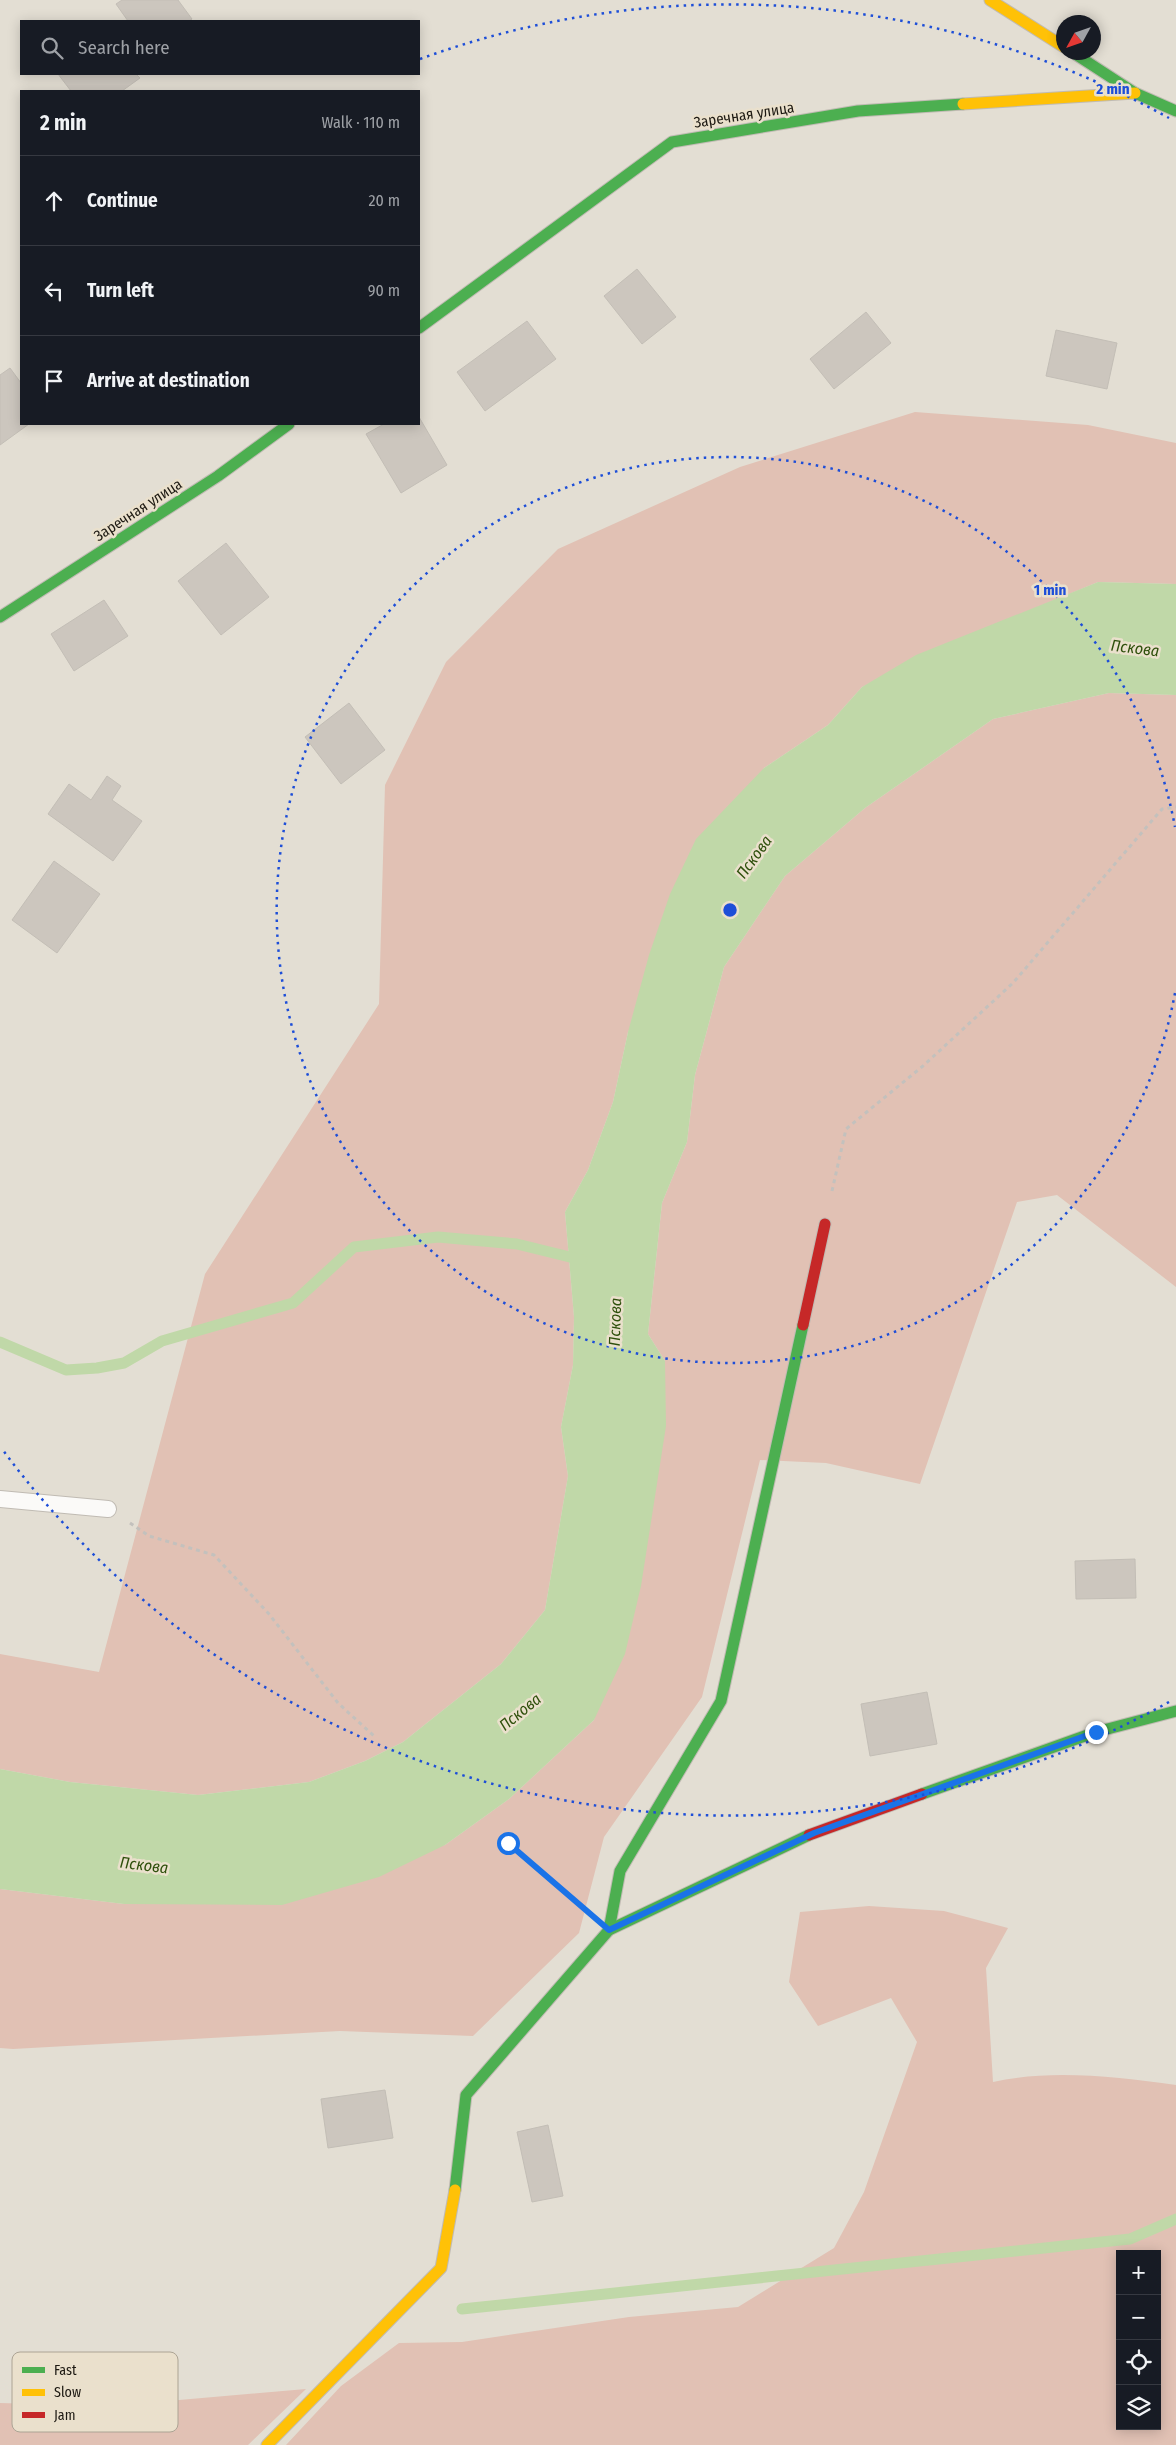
<!DOCTYPE html>
<meta charset="utf-8">
<style>
body{margin:0;font-family:"Fira Sans Condensed",sans-serif;background:#242831;color:#f1f3f6}
.controls{position:absolute;right:15px;bottom:15px;display:grid;overflow:hidden;border-radius:0px;box-shadow:0 2px 12px #0003}
.controls button{width:45px;height:45px;display:grid;place-items:center;padding:0;border:0;border-bottom:1px solid #363941;background:#171b24;color:#f1f3f6;font:25px sans-serif}
.compass{position:absolute;left:1056px;top:15px;width:45px;height:45px;border-radius:50%;background:#171b24;box-shadow:0 2px 12px #0003;rotate:230deg}
.stop{position:absolute;width:15px;height:15px;margin:-11px;border:4px solid #1a73e8;border-radius:50%;background:#fff}
.stop.end{background:#1a73e8;border-color:#fff;box-shadow:0 1px 5px #0008}
.list{margin:0;padding:0;list-style:none}
h2{display:flex;justify-content:space-between;align-items:center;height:65px;margin:0;padding:0 20px;font-size:21px}
h2 small{font-size:16px;font-weight:400;color:#9ea1a6}
.list li{display:grid;grid-template-columns:32px 1fr auto;gap:15px;align-items:center;box-sizing:border-box;height:90px;padding:0 20px;border-top:1px solid #363941}
.list b{display:block;font-size:19px;white-space:nowrap}
.list em{font-size:16px;font-style:normal;color:#9ea1a6}
.icon{flex:none;width:28px;height:28px;fill:none;stroke:currentColor;stroke-width:2;stroke-linecap:round;stroke-linejoin:round}
.map{position:relative;flex:none;width:1176px;height:2445px;overflow:hidden}
.search{position:absolute;background:#171b24;box-shadow:0 2px 12px #0003;left:20px;top:20px;width:400px;height:55px;display:flex;align-items:center;gap:12px;box-sizing:border-box;padding:0 18px;border-radius:0px;color:#9ea1a6;font-size:19px}
.panel{position:absolute;background:#171b24;box-shadow:0 2px 12px #0003;left:20px;top:90px;width:400px;height:335px;border-radius:0px}
.map>svg:first-child{display:block}
.green{fill:#e1c1b4;fill-rule:evenodd}
.water{fill:#c0d8a8}
.lines{fill:none;stroke-linecap:round;stroke-linejoin:round}
.stream{stroke:#c0d8a8;stroke-width:11}
.building{fill:#ccc6be;stroke:#c3beb6}
.lane-casing{stroke:#c0bbb3;stroke-width:18}
.fast-casing{stroke:#c0bbb3;stroke-width:13}
.slow-casing{stroke:#c0bbb3;stroke-width:13}
.jam-casing{stroke:#c0bbb3;stroke-width:13}
.path{stroke:#c3c1bd;stroke-width:3;stroke-dasharray:4 4;stroke-linecap:butt}
.lane{stroke:#fbfaf8;stroke-width:16}
.fast{stroke:#4caf50;stroke-width:11}
.slow{stroke:#ffc107;stroke-width:11}
.jam{stroke:#c62828;stroke-width:11}
.route{stroke:#1a73e8;stroke-width:6}
.ring{fill:none;stroke:#1d4ed8;stroke-width:2.5;stroke-dasharray:2.5 5}
.labels{text-anchor:middle;dominant-baseline:central;stroke-width:5;stroke-linejoin:round;paint-order:stroke}
.street-label{font-size:15px;fill:#1d1912;stroke:#eae0cc}
.water-label{font-size:16px;font-style:italic;fill:#2f500c;stroke:#eae0cc}
.key{fill:#eae0cc;stroke:#aca494;stroke-width:1}
.key-label{font-size:14px;fill:#1d1912}
.centre{fill:#1d4ed8;stroke:#eae0cc;stroke-width:2.5}
.ring-label{font-size:15px;text-anchor:middle;font-weight:bold;fill:#1d4ed8;stroke:#eae0cc;stroke-width:5;stroke-linejoin:round;paint-order:stroke}
</style>
<div class="map">
<svg width="1176" height="2445" viewBox="0 0 1176 2445">
<rect width="100%" height="100%" fill="#e3ded3"/>
<g class="green">
<polygon points="915,412 1088,425 1176,443 1176,584 1098,582 1011,618 862,687 828,725 764,768 628,1032 613,1102 588,1170 565,1212 574,1317 573,1365 561,1427 568,1476 545,1610 501,1664 403,1742 365,1761 309,1782 198,1795 70,1782 0,1769 0,1654 99,1672 205,1274 379,1004 385,785 446,662 558,549 740,467"/>
<polygon points="1109,693 1176,695 1176,1287 1057,1195 1017,1202 920,1484 826,1463 760,1460 702,1697 604,1837 579,1933 473,2036 340,2031 13,2049 0,2048 0,1889 124,1904 445,1845 509,1799 594,1720 665,1361 648,1334 662,1203 687,1142 695,1075 724,967 785,876 865,808 993,719"/>
<path d="M869 1906 944 1911 1008 1928 986 1968 993 2082C1053 2069 1115 2077 1176 2085V2445H286L341 2386 399 2343 462 2342 629 2317 738 2307 834 2248 864 2192 917 2042 891 1998 818 2026 789 1982 800 1912ZM1120 2254H1157V2426H1120Z"/>
<polygon points="306,2389 248,2445 0,2445 0,2403 111,2406"/>
</g>
<polygon class="water" points="1098,582 1176,584 1176,695 1109,693 993,719 865,808 785,876 724,967 695,1075 687,1142 662,1203 648,1334 665,1361 666,1426 641,1586 625,1654 594,1720 509,1799 445,1845 379,1877 282,1905 124,1904 0,1889 0,1769 70,1782 198,1795 309,1782 365,1761 403,1742 501,1664 545,1610 568,1476 561,1427 573,1365 574,1317 565,1212 588,1170 613,1102 628,1032 649,955 670,894 696,839 764,768 828,725 862,687 916,655"/>
<g class="lines">
<g class="stream">
<polyline points="0,1342 66,1370 97,1368 124,1363 162,1341 293,1303 354,1247 438,1237 517,1244 582,1260"/>
<polyline points="462,2309 1130,2239 1176,2219"/>
</g>
</g>
<g class="building">
<polygon points="122,0 178,0 192,19 189,21 128,21 116,4"/>
<polygon points="58,74 136,74 140,78 122,91 71,91"/>
<polygon points="637,269 676,317 642,344 604,296"/>
<polygon points="866,312 891,343 834,389 810,359"/>
<polygon points="527,321 556,359 485,411 457,372"/>
<polygon points="1056,330 1117,343 1107,389 1046,376"/>
<polygon points="10,368 21,383 21,424 29,424 0,445 0,375"/>
<polygon points="419,417 447,465 401,493 366,434 384,424 419,424"/>
<polygon points="226,543 269,597 221,635 178,581"/>
<polygon points="104,600 128,636 74,671 51,634"/>
<polygon points="349,703 385,750 341,784 305,737"/>
<polygon points="107,776 121,786 112,800 142,821 113,861 48,814 69,784 91,800"/>
<polygon points="54,861 100,894 57,953 12,920"/>
<polygon points="1135,1559 1136,1598 1076,1599 1075,1561"/>
<polygon points="927,1692 937,1744 870,1756 861,1704"/>
<polygon points="385,2090 393,2138 328,2148 321,2099"/>
<polygon points="548,2125 563,2196 532,2202 517,2132"/>
</g>
<g class="lines">
<g class="lane-casing">
<polyline id="lane" points="0,1499 108,1509"/>
</g>
<g class="fast-casing">
<g id="fast">
<polyline points="1072,52 1135,93 1176,111"/>
<polyline points="419,328 672,142 858,111 963,104"/>
<polyline points="0,617 218,476 289,424"/>
<polyline points="922,1794 1096,1732 1176,1711"/>
<polyline points="609,1930 620,1871 721,1701 803,1325"/>
<polyline points="455,2190 466,2095 609,1930 809,1835"/>
</g>
</g>
<g class="slow-casing">
<g id="slow">
<polyline points="990,0 1064,47"/>
<polyline points="963,104 1135,93"/>
<polyline points="267,2445 441,2268 455,2190"/>
</g>
</g>
<g class="jam-casing">
<g id="jam">
<polyline points="803,1325 825,1224"/>
<polyline points="809,1835 922,1794"/>
</g>
</g>
<g class="path">
<polyline points="832,1191 846,1129 923,1066 1013,983 1162,809 1176,807"/>
<polyline points="130,1523 149,1536 214,1555 269,1614 338,1703 374,1736"/>
<polyline points="508,1843 580,1906"/>
</g>
<use href="#lane" class="lane"/>
<use href="#fast" class="fast"/>
<use href="#slow" class="slow"/>
<use href="#jam" class="jam"/>
</g>
<g class="lines">
<polyline class="route" points="508,1843 609,1930 814,1833 1096,1732"/>
</g>
<g class="ring">
<path d="M1175 993A453 453 0 1 1 1175 827"/>
<path d="M1169 1702A906 906 0 0 1 2 1449M420 59A906 906 0 0 1 1169 118"/>
</g>
<g class="labels">
<g class="street-label">
<text transform="translate(744 115) rotate(-9)">Заречная улица</text>
<text transform="translate(138 510) rotate(-33)">Заречная улица</text>
</g>
<g class="water-label">
<text transform="translate(1135 648) rotate(7)">Пскова</text>
<text transform="translate(754 857) rotate(-54)">Пскова</text>
<text transform="translate(615 1322) rotate(-88)">Пскова</text>
<text transform="translate(520 1712) rotate(-39)">Пскова</text>
<text transform="translate(144 1865) rotate(7)">Пскова</text>
</g>
</g>
<rect x="12" y="2352" width="166" height="80" rx="8" class="key"/>
<rect x="22" y="2367" width="23" height="6" fill="#4caf50"/>
<rect x="22" y="2389" width="23" height="7" fill="#ffc107"/>
<rect x="22" y="2412" width="23" height="6" fill="#c62828"/>
<g class="key-label">
<text x="54" y="2375">Fast</text>
<text x="54" y="2397">Slow</text>
<text x="54" y="2420">Jam</text>
</g>
<circle cx="730" cy="910" r="8" class="centre"/>
<g class="ring-label">
<text x="1113" y="94">2 min</text>
<text x="1050" y="595">1 min</text>
</g>
</svg>
<div class="controls">
<button>+</button>
<button>−</button>
<button><svg class="icon" aria-label="locate" viewBox="0 0 24 24"><circle cx="12" cy="12" r="6"/><path d="M12 2v4M12 18v4M2 12h4M18 12h4"/></svg></button>
<button><svg class="icon" aria-label="layers" viewBox="0 0 24 24"><path d="M12 4l9 5-9 5-9-5zM3 14l9 5 9-5"/></svg></button>
</div>
<svg class="compass" viewBox="-18 -18 36 36"><path d="M0-13l5 13h-10z" fill="#e53935"/><path d="M0 13l5-13h-10z" fill="#9ea1a6"/></svg>
<div class="stop" style="left:508px;top:1843px"></div>
<div class="stop end" style="left:1096px;top:1732px"></div>
<div class="search"><svg class="icon" aria-label="search" viewBox="0 0 24 24"><circle cx="10" cy="10" r="6"/><path d="M15 15l6 6"/></svg>Search here</div>
<section class="panel">
<h2>2 min<small>Walk · 110 m</small></h2>
<ul class="list">
<li><svg class="icon" aria-label="ahead" viewBox="0 0 24 24"><path d="M12 20V5M6 11l6-6 6 6"/></svg><div><b>Continue</b></div><em>20 m</em></li>
<li><svg class="icon" aria-label="left" viewBox="0 0 24 24"><path d="M17 20v-9H6M10 6l-5 5 5 5"/></svg><div><b>Turn left</b></div><em>90 m</em></li>
<li><svg class="icon" aria-label="arrive" viewBox="0 0 24 24"><path d="M6 21V4h12l-3 4 3 4H6"/></svg><div><b>Arrive at destination</b></div></li>
</ul>
</section>
</div>
